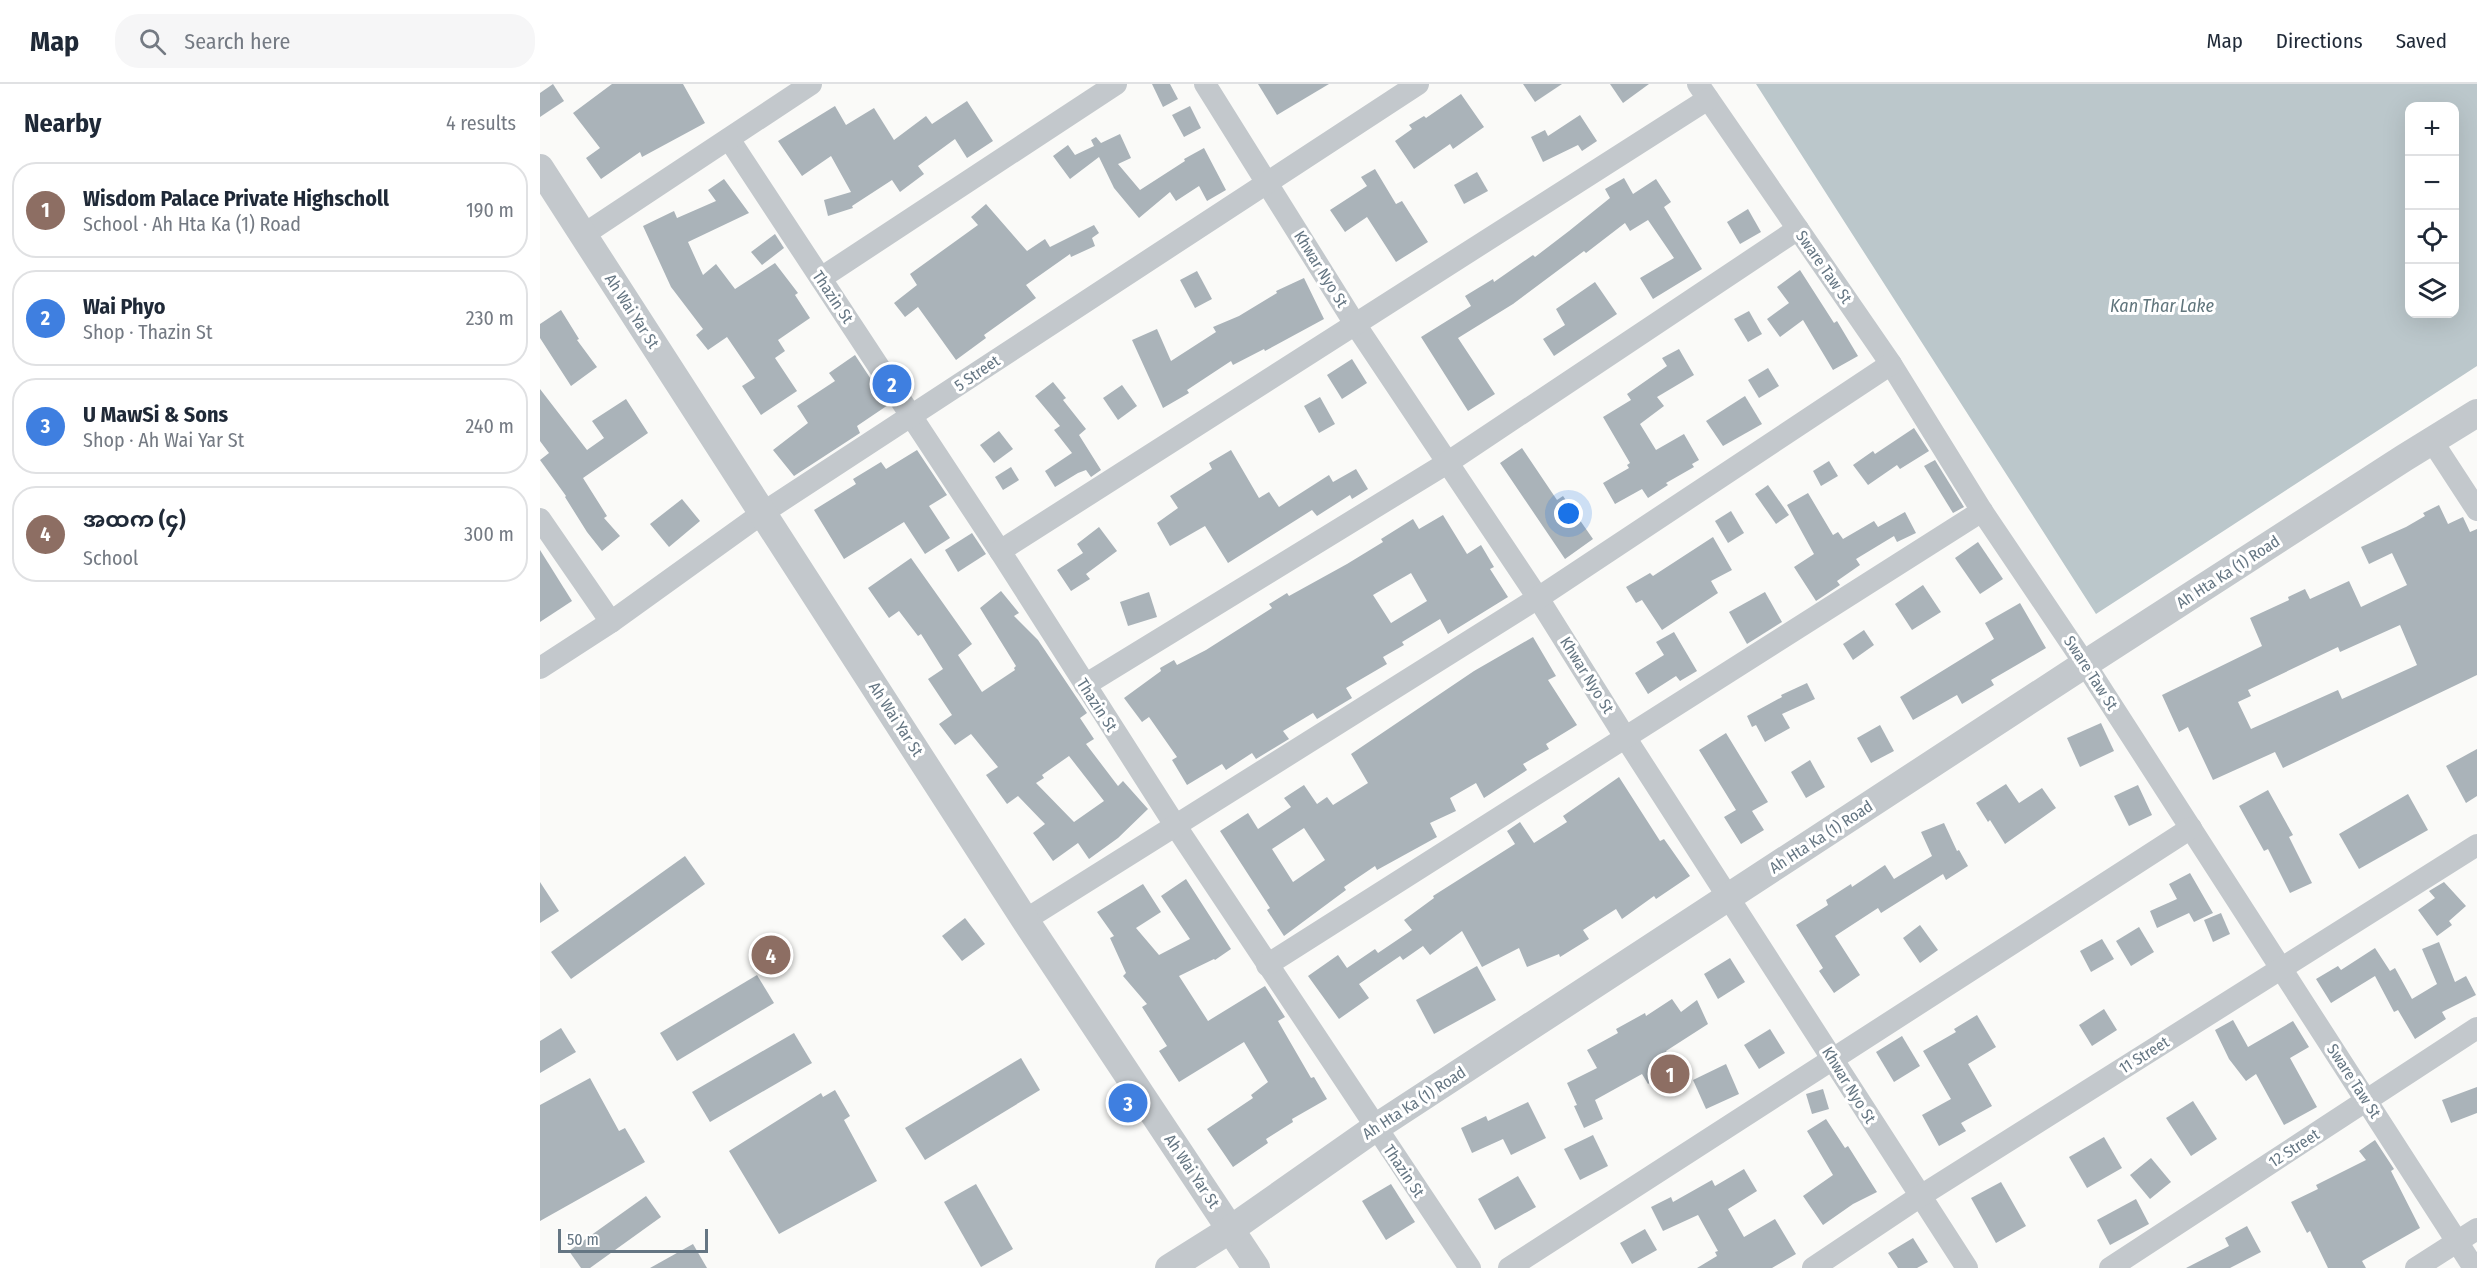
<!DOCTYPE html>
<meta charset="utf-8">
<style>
body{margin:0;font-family:"Fira Sans Condensed","Noto Sans Myanmar",sans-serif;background:#f6f6f7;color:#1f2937}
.controls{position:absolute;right:18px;top:18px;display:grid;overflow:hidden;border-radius:12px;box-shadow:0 6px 24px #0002}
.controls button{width:54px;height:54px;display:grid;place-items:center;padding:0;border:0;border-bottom:2px solid #e0e1e3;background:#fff;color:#1f2937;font:30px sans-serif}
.scale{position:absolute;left:18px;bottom:15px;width:150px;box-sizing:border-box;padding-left:6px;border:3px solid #657683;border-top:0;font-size:16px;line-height:21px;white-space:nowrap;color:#657683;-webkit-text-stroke:4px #fff;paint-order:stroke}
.you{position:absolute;left:1029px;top:430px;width:21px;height:21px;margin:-15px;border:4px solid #fff;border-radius:50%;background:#1a73e8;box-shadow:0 0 0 9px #1a73e833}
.badge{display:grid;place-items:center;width:39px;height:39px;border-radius:50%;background:#b45309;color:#fff;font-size:20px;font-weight:700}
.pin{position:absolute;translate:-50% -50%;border:3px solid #fff;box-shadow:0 2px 6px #0006}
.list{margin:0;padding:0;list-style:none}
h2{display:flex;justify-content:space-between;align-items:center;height:78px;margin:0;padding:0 24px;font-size:26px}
h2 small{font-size:20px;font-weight:400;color:#747a83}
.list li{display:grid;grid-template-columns:39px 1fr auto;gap:18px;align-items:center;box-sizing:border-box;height:96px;margin:0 12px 12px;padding:0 12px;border:2px solid #e0e1e3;border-radius:24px}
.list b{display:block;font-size:22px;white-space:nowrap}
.list p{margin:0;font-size:20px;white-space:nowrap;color:#747a83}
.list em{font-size:20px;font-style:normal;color:#747a83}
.icon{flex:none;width:33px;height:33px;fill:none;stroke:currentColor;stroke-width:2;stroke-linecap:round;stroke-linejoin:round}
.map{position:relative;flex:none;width:1937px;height:1184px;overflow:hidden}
header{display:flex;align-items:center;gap:36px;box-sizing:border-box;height:84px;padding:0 30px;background:#fff;border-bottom:2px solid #e0e1e3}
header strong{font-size:28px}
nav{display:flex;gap:33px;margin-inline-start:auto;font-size:21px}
.search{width:420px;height:54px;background:#f6f6f7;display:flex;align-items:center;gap:15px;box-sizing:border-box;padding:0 21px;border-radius:24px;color:#747a83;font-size:22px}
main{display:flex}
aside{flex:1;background:#fff}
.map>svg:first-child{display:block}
.water{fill:#bbc7cb;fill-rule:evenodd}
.building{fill:#aab3b9;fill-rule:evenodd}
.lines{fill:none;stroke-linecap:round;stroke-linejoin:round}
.minor{stroke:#c3c8cc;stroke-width:22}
.tertiary{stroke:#c3c8cc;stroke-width:28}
.labels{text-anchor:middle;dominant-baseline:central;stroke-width:6;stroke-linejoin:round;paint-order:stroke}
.street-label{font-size:16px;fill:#657683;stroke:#fff}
.water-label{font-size:18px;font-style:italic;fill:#60757c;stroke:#fff}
</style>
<header>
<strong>Map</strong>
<div class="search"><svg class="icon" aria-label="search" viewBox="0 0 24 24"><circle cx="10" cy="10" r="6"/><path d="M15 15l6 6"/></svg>Search here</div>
<nav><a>Map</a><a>Directions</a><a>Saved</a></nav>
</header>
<main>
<aside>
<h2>Nearby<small>4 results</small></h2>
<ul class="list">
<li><span class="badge" style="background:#8d6e63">1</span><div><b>Wisdom Palace Private Highscholl</b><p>School · Ah Hta Ka (1) Road</p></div><em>190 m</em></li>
<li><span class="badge" style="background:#3f7fe0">2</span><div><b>Wai Phyo</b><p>Shop · Thazin St</p></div><em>230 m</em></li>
<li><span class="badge" style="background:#3f7fe0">3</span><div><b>U MawSi &amp; Sons</b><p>Shop · Ah Wai Yar St</p></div><em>240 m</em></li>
<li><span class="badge" style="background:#8d6e63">4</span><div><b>အထက (၄)</b><p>School</p></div><em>300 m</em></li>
</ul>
</aside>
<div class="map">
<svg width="1937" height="1184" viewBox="0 0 1937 1184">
<rect width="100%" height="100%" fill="#fafaf8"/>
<path class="water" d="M1216 0H1937V282L1556 530ZM1870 22H1914V230H1870Z"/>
<g class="building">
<polygon points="13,0 24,17 0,33 0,9"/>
<polygon points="72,0 143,0 165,39 102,73 100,68 61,95 46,74 60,64 33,29"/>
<polygon points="612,0 630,0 638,15 623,23"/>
<polygon points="718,0 789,0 737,31"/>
<polygon points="983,0 1022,0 995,18"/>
<polygon points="1070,0 1109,0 1083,19"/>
<polygon points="921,10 944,43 913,65 910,60 874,85 855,57 872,45 869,41 884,32 886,34"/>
<polygon points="427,17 453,57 427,74 415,55 378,82 384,90 360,108 352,96 312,122 313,124 288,132 284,116 311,108 291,72 262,92 238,57 295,22 306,41 334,24 354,56 386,32 392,40"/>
<polygon points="650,22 661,44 644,53 632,31"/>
<polygon points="1040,31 1057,57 1042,67 1038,61 1003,78 991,53 1005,46 1008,52"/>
<polygon points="580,50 591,74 578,80 600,106 645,77 644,75 664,64 686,106 667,117 659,102 636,117 630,108 599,134 574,104 559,73 530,95 513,72 528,61 535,71 554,62 551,56 556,53 561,59"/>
<polygon points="835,85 856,120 862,117 888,158 856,178 827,133 805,148 790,126 827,102 821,93"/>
<polygon points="937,88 948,107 924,120 914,101"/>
<polygon points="1084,94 1093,110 1116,95 1131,118 1124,123 1162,185 1113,215 1100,194 1134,174 1108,136 1090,147 1085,139 1046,169 1044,167 973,220 918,254 955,310 928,327 881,253 931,222 925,212 953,195 954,198 993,171 995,173 1029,147 1070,114 1065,105"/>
<polygon points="184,95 209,129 148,158 163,191 176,180 195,205 235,179 258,209 255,211 270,234 238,256 245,267 235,274 257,307 221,331 202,302 215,294 187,253 168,266 156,251 163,245 131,203 103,142 134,127 137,134 176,117 168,106"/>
<polygon points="446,120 487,167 505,155 510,163 554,141 559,149 552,154 555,162 531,173 530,170 486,201 496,214 444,251 446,254 416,276 378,223 365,233 354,219 377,201 370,190 438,141 431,133"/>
<polygon points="1208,125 1221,148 1200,160 1187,138"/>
<polygon points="235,150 244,164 222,181 211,168"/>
<polygon points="1260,186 1294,239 1297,237 1318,272 1293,286 1263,236 1240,253 1227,235 1249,219 1237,203"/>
<polygon points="657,187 672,215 655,224 640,196"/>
<polygon points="764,194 784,235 725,267 724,265 693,281 691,277 647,306 649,309 623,324 592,256 617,245 631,277 676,248 673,243 699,232 737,209 736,207"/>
<polygon points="1055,198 1077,230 1014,272 1003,255 1025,241 1016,225"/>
<polygon points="21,226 39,255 37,256 57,283 31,302 0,254 0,240"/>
<polygon points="1209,227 1222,250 1208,258 1194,235"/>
<polygon points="1139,265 1154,291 1117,313 1124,322 1100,340 1116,366 1144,350 1159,376 1152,380 1154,383 1126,399 1128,401 1108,414 1102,405 1075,420 1063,399 1089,384 1087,381 1090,379 1063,333 1091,316 1087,310 1127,282 1122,274"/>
<polygon points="315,271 348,321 317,342 320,349 254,392 233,366 268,339 257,322 295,297 289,289"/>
<polygon points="812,275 827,299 802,315 787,291"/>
<polygon points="1228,284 1239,302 1219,314 1208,296"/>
<polygon points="513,298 526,314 523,316 546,345 539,351 561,386 551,393 546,386 538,389 515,403 505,387 532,369 514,346 520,342 495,312"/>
<polygon points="582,301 597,322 578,336 563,314"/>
<polygon points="0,305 47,366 64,354 52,337 86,315 108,349 43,394 67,432 64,434 80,452 62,467 47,448 25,413 26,412 0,376 9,369 0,357"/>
<polygon points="1205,312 1222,340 1183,362 1166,337"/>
<polygon points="780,313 795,340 779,349 764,322"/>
<polygon points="1374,344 1389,367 1360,385 1357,381 1328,401 1313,381 1333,367 1335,370"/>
<polygon points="459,347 473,365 454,379 440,361"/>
<polygon points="982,364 1017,416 1023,412 1053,455 1025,475 960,379"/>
<polygon points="377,366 407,411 389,422 410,454 385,470 364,438 304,475 274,426 316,400 313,395 341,378 346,385"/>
<polygon points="691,366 719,414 729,408 739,423 789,391 793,398 816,385 828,405 812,415 810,411 777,432 772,426 688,479 665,442 630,462 617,439 638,424 630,412 672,385 669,379"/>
<polygon points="1395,376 1424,423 1413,429 1384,382"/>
<polygon points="1289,377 1298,392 1281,402 1273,387"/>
<polygon points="471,383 479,396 463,406 455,393"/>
<polygon points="1228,401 1249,431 1236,440 1215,410"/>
<polygon points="1268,409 1293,451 1298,448 1303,455 1334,437 1338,443 1365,428 1376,449 1357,458 1354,452 1316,475 1320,481 1297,497 1300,501 1276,517 1254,483 1274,470 1247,421"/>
<polygon points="142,415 160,437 129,463 110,440"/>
<path d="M1899 421 1908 440 1923 433 1930 448 1937 445V591L1743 684 1735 668 1673 696 1648 643 1639 648 1622 611 1722 562 1710 534 1749 516 1748 513 1765 505 1770 515 1809 497 1821 523 1867 501 1852 469 1829 480 1821 463 1866 443 1885 432 1883 429ZM1860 541 1877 581 1802 615 1798 606 1711 645 1698 618 1711 612 1708 606 1798 563 1800 568Z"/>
<polygon points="1191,427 1204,449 1188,459 1175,437"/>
<path d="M903 431 927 470 941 461 954 483 950 485 968 513 908 550 900 535 862 558 864 561 843 573 847 580 806 604 812 614 777 635 773 629 743 647 749 655 716 675 712 669 686 686 682 680 647 701 632 676 637 673 609 633 602 638 584 614 621 587 620 584 634 576 637 581 666 566 732 524 729 520 747 509 749 512 807 480 843 458 841 455 873 435 879 445ZM871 489 887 517 851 539 833 511Z"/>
<polygon points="559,443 577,467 546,490 550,495 531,507 517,486 543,469 537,460"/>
<polygon points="432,449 446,470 418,488 405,466"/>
<polygon points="1173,453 1192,486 1171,497 1178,509 1122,546 1102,516 1096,519 1086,503 1110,489 1113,492"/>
<polygon points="1438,458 1463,495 1440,510 1415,474"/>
<polygon points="0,466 32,517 0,538"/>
<path d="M371 474 432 560 418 571 442 608 475 586 474 584 476 582 440 524 461 507 479 529 474 532 498 556 547 629 540 634 554 655 546 660 578 702 583 697 608 725 578 754 549 775 538 759 513 777 493 749 505 740 478 712 467 720 446 691 458 683 431 650 415 661 399 640 412 631 388 595 403 585 381 550 378 552 359 527 349 534 328 504ZM529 672 564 717 534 738 496 699 504 694 502 691Z"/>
<polygon points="1383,501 1401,528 1372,546 1355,520"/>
<polygon points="609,508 617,533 588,542 580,518"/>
<polygon points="1225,508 1242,538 1207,560 1189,528"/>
<polygon points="1480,519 1506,564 1451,596 1454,601 1422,620 1417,611 1373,636 1360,613 1454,555 1445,539"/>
<polygon points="1324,546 1334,561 1313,576 1303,560"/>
<polygon points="1134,548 1157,587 1140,597 1136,592 1108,610 1095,589 1124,571 1116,558"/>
<path d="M993 553 1016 592 1008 596 1037 641 1006 660 1009 665 983 680 987 686 944 714 936 699 910 714 916 727 890 739 897 753 837 786 835 782 804 803 806 806 744 852 727 826 730 824 680 747 708 729 718 745 751 723 744 714 764 701 777 720 787 713 793 721 828 699 811 670 934 587ZM764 744 785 776 753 798 732 765Z"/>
<polygon points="1267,599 1275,615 1242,630 1250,644 1225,658 1216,641 1212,643 1207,632 1242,613 1241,611"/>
<polygon points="1561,639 1574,667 1540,683 1527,654"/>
<polygon points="1340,641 1354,667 1331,679 1317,654"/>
<polygon points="1186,649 1228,718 1212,727 1224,746 1201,760 1184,733 1196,726 1159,666"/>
<polygon points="1937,665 1937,712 1926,719 1906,682"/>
<polygon points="1270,676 1285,703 1266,714 1251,688"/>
<polygon points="1079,693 1120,757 1124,755 1150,792 1116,815 1114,812 1082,835 1076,825 1043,846 1049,855 1020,873 1019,870 987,883 979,864 942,883 922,847 890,871 883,862 863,876 860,872 819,900 829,914 799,935 768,892 798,871 807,884 835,865 838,869 872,846 864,836 894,814 893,812 975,760 967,747 980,738 994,759 1027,738 1023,732"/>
<polygon points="1466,700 1479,719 1502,704 1516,724 1465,760 1450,736 1448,738 1436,719"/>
<polygon points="1598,701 1612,731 1589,742 1574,712"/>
<polygon points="1728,706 1753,751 1749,753 1772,799 1750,809 1728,765 1724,767 1699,722"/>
<polygon points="1868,710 1888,746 1819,785 1799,750"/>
<polygon points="1404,739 1417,767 1419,766 1428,782 1406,796 1403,790 1341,829 1338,824 1295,852 1320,891 1294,909 1279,887 1283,884 1256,841 1288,821 1286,816 1311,800 1312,803 1345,781 1354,795 1392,772 1381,748"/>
<polygon points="145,772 165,800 31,895 11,868"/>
<polygon points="1650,789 1673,829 1654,838 1649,829 1617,844 1610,827 1637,815 1629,800"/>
<polygon points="646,795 691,865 675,876 674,875 639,892 668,937 725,902 745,933 738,937 771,994 774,993 787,1015 752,1035 753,1038 726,1055 728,1059 693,1083 667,1045 713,1014 711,1011 728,998 704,958 639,998 619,967 627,962 602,923 607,920 583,892 586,889 570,854 574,852 557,828 603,800 621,828 596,844 619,871 650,855 621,812"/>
<polygon points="0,798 19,827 0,839"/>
<polygon points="1904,798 1926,822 1909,837 1912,841 1897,852 1878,826 1895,814 1889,807"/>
<polygon points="1681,829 1690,850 1673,858 1664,836"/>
<polygon points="425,834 445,860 422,877 402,852"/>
<polygon points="1380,841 1398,866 1380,879 1363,854"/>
<polygon points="1599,843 1614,868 1591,882 1576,857"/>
<polygon points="1562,855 1574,875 1551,888 1540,867"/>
<polygon points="1899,858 1915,898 1926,892 1936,911 1902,928 1906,935 1875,955 1858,926 1854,928 1835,892 1791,919 1776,895 1798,882 1801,886 1835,864 1850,887 1855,884 1872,915 1897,900 1882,865"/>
<polygon points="1190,874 1205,898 1178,915 1164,890"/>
<polygon points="937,882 956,916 894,950 876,916"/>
<polygon points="217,891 234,919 137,977 120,949"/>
<polygon points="1132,915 1141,928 1157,916 1168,940 1126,967 1136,984 1108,1000 1102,990 1055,1016 1063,1035 1044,1044 1034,1022 1037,1021 1027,999 1057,984 1047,966 1078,949 1076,945 1105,929 1106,932"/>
<polygon points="1564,925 1577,946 1552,962 1539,941"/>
<polygon points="1437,931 1456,963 1428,980 1452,1022 1421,1039 1426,1047 1399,1062 1382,1031 1411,1015 1383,967 1416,948 1414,945"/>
<polygon points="1693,936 1708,963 1753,937 1769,963 1750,974 1777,1023 1744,1041 1716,990 1706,997 1689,975 1675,946"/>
<polygon points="21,944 36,968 0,989 0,957"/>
<polygon points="1230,945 1245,969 1219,985 1204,961"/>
<polygon points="254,949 272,979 170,1038 152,1008"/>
<polygon points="1362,952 1380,982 1354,998 1336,968"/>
<polygon points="481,974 500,1006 385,1076 365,1044"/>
<polygon points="1186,980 1199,1010 1166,1025 1153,996"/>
<polygon points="50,994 79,1047 85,1044 105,1078 0,1137 0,1021"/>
<polygon points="1937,1003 1937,1029 1911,1039 1902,1016"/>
<polygon points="1283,1005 1289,1025 1272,1030 1266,1010"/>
<polygon points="295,1006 310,1032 304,1036 337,1097 239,1150 189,1067 281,1009 283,1013"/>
<polygon points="1653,1017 1677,1055 1651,1072 1626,1034"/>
<polygon points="988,1018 1006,1054 971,1071 963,1055 932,1069 921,1044 946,1032 948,1037"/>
<polygon points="1286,1035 1305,1064 1308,1062 1337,1108 1313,1120 1283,1141 1263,1112 1293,1091 1267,1047"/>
<polygon points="1053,1051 1068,1082 1040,1096 1024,1065"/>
<polygon points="1564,1053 1582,1084 1547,1104 1529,1073"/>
<polygon points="1835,1056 1854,1085 1851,1087 1880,1144 1822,1177 1826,1184 1788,1184 1770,1147 1767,1149 1751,1118 1778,1105 1776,1101 1826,1076 1819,1067"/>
<polygon points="1611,1074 1631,1098 1610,1115 1590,1091"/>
<polygon points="1204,1085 1217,1107 1188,1125 1204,1153 1235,1135 1256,1170 1232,1184 1157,1184 1177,1172 1175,1168 1178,1167 1158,1131 1123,1147 1111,1123 1131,1113 1133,1118 1172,1096 1175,1102"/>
<polygon points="978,1092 996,1123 955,1146 938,1115"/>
<polygon points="1461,1098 1486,1142 1456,1159 1431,1114"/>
<polygon points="436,1100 473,1165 441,1183 404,1118"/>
<polygon points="851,1100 875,1138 846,1156 822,1117"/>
<polygon points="106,1112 121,1133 50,1184 41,1184 29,1167"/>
<polygon points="1596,1115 1609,1140 1570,1161 1557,1136"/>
<polygon points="1707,1142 1721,1168 1690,1184 1646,1184 1689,1162 1685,1154"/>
<polygon points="1105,1145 1117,1166 1092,1180 1080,1159"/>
<polygon points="1373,1154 1388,1178 1377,1184 1358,1184 1348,1169"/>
<polygon points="153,1160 167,1184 110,1184"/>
</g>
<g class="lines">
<g class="minor">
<polyline points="665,0 815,240 998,514 1085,653 1427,1184"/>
<polyline points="1158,0 1351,280 1442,427 1545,580 1934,1184"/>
<polyline points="189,55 460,467 635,741 930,1184"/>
<polyline points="43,151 271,0"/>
<polyline points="281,194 576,0"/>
<polyline points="1892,357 1937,426"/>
<polyline points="0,435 71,538"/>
<polyline points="460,467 1168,15"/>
<polyline points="0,584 71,538 224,428 878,0"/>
<polyline points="545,601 907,379 1258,145"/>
<polyline points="485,836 998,514 1351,280"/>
<polyline points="727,881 1442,427"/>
<polyline points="969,1184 1651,744"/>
<polyline points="1273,1184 1379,1113 1937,761"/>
<polyline points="1570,1184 1937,944"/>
<polyline points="1876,1184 1937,1145"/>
</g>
<g class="tertiary">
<polyline points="0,84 485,836 716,1184"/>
<polyline points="629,1184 691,1145 835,1044 1545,580 1864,374 1937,329"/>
</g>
</g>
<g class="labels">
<g class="street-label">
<text transform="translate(1284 183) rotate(55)">Sware Taw St</text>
<text transform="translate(781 185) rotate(58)">Khwar Nyo St</text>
<text transform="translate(293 213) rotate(56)">Thazin St</text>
<text transform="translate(92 227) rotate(57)">Ah Wai Yar St</text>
<text transform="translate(437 289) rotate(-34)">5 Street</text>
<text transform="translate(1688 488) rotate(-33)">Ah Hta Ka (1) Road</text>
<text transform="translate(1551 589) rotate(57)">Sware Taw St</text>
<text transform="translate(1047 591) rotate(58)">Khwar Nyo St</text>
<text transform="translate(557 621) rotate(57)">Thazin St</text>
<text transform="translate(356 635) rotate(57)">Ah Wai Yar St</text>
<text transform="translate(1281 753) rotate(-33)">Ah Hta Ka (1) Road</text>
<text transform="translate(1604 971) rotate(-32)">11 Street</text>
<text transform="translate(1814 997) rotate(57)">Sware Taw St</text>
<text transform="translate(1309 1001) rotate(58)">Khwar Nyo St</text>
<text transform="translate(874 1019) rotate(-33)">Ah Hta Ka (1) Road</text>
<text transform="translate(1754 1064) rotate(-33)">12 Street</text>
<text transform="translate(652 1087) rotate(56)">Ah Wai Yar St</text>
<text transform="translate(864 1087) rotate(56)">Thazin St</text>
</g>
<g class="water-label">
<text x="1622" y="222">Kan Thar Lake</text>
</g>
</g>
</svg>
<div class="controls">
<button>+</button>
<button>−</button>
<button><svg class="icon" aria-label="locate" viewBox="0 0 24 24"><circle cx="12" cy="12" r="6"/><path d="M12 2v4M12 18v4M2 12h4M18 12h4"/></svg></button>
<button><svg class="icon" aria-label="layers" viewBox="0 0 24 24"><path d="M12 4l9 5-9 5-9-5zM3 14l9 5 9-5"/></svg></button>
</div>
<div class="scale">50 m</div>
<div class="you"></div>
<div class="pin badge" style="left:1130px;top:990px;background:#8d6e63">1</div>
<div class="pin badge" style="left:352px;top:300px;background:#3f7fe0">2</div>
<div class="pin badge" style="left:588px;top:1019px;background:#3f7fe0">3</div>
<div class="pin badge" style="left:231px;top:871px;background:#8d6e63">4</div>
</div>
</main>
